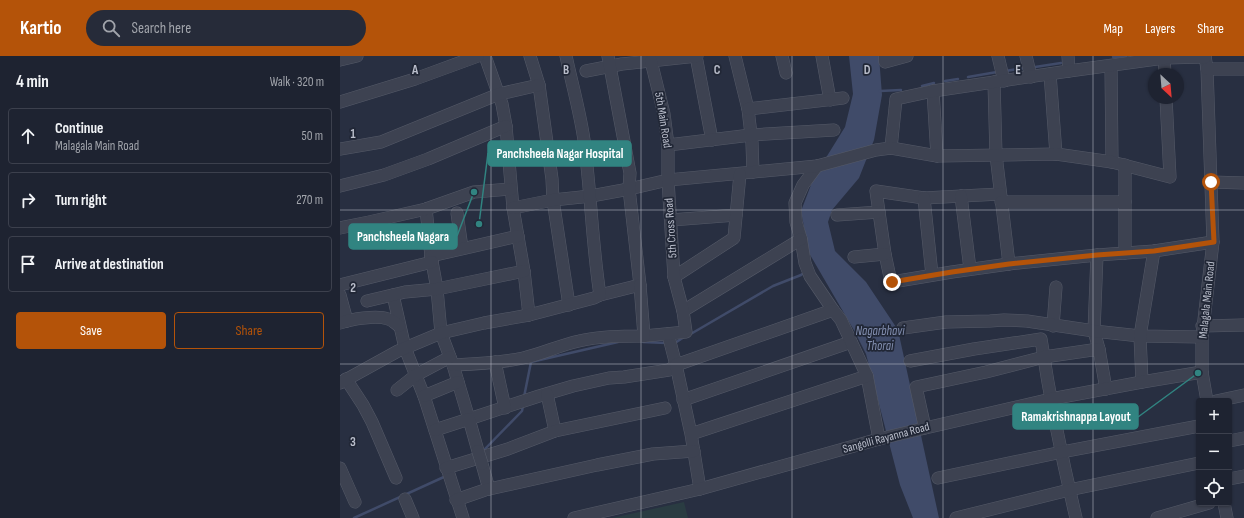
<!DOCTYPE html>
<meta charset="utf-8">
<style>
body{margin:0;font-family:"Sofia Sans Condensed",sans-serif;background:#262b39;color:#f1f3f6}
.controls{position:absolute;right:12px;bottom:12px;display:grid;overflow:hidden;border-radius:4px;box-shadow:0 1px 3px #0004}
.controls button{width:36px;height:36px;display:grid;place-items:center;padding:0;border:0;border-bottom:1px solid #3c404d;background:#1e2331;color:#f1f3f6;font:20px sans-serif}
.compass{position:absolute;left:808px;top:12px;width:36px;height:36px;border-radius:50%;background:#1e2331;box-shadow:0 1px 3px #0004;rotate:154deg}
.stop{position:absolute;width:12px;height:12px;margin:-9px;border:3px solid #b45309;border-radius:50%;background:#fff}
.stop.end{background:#b45309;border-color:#fff;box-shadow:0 1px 4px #0008}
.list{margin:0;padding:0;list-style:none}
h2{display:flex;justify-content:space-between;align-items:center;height:52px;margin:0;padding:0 16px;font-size:17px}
h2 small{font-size:13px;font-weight:400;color:#a1a4ab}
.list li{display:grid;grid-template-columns:26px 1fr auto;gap:12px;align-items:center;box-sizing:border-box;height:56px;margin:0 8px 8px;padding:0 8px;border:1px solid #3c404d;border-radius:4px}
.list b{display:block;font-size:15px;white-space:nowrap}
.list p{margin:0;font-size:13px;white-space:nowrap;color:#a1a4ab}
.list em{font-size:13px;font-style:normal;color:#a1a4ab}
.actions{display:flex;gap:8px;padding:12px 16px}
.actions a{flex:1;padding:9px 0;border:1px solid #b45309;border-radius:4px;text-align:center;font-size:14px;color:#b45309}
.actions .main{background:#b45309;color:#fff}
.icon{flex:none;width:22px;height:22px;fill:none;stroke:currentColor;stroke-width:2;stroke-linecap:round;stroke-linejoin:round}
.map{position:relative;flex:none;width:904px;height:462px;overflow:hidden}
header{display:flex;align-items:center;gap:24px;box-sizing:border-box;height:56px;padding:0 20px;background:#b45309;color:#fff}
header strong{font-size:19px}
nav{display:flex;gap:22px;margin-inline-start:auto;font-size:14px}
.search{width:280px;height:36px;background:#262b39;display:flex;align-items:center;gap:10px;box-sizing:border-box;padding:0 14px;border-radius:22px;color:#a1a4ab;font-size:15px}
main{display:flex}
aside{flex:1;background:#1e2331}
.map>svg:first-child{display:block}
.green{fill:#2a3c42}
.water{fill:#404b69}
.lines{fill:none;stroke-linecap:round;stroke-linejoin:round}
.stream{stroke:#404b69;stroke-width:2.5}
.minor-casing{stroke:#555a68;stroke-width:13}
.minor{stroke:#3d4251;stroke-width:12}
.minor-bridge-casing{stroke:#555a68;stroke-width:13;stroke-linecap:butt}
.minor-bridge{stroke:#3d4251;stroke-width:12}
.route{stroke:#b45309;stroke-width:5}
.grid{fill:none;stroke:#babecb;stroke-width:1;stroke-opacity:0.55}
.labels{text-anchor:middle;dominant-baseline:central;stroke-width:3.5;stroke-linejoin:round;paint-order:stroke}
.street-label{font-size:12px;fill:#babecb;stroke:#212736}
.water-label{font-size:13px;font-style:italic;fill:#838fb0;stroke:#212736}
.grid-label{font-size:13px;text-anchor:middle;font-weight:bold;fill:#babecb;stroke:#212736;stroke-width:3.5;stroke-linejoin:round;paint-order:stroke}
.leader{fill:none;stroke:#318481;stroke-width:1.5}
.callout-dot{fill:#318481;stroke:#212736;stroke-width:1.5}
.callout{fill:#318481;stroke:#318481;stroke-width:1.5}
.callout-label{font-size:13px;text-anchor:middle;font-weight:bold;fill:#fff}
</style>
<header>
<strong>Kartio</strong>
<div class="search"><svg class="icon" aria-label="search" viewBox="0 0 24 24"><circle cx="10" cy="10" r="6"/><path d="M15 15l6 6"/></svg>Search here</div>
<nav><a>Map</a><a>Layers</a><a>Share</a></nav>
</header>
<main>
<aside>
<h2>4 min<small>Walk · 320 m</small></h2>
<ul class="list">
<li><svg class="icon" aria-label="ahead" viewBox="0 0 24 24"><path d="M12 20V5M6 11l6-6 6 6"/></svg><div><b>Continue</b><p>Malagala Main Road</p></div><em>50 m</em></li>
<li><svg class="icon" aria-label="right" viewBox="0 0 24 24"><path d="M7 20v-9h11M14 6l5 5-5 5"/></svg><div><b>Turn right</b></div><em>270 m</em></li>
<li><svg class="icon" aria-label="arrive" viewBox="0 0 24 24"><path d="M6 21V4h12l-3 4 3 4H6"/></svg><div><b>Arrive at destination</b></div></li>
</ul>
<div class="actions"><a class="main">Save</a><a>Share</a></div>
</aside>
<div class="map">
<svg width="904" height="462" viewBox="0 0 904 462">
<rect width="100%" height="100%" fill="#282f41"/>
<polygon class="green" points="344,446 348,462 272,462"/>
<polygon class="water" points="509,0 539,0 542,39 534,84 519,122 492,154 488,166 495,195 526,226 558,274 599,462 573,462 560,429 526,298 515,276 469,197 461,155 474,121 505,71 513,38"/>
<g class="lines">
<g class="stream">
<polyline points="773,1 786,0"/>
<polyline points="695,11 721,7"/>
<polyline points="665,15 685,12"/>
<polyline points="628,21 657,16"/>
<polyline points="605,25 618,23"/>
<polyline points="582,30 594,27"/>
<polyline points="540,35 561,34"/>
<polyline points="349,279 433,230 461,219 465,216"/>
<polyline points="303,286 326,287"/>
<polyline points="335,287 344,281"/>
<polyline points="184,341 191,306 278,286"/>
<polyline points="143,395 182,355 183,350"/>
<polyline points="14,462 106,420"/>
</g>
<g class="minor-casing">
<g id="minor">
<polyline points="145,0 162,48 166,70 173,152 184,215 189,259"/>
<polyline points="190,0 199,29 212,123 213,144 229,249"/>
<polyline points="356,0 372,84"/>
<polyline points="395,0 408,53 412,87 413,116"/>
<polyline points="442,0 446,17"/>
<polyline points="482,0 490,44"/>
<polyline points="545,0 545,6 567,0"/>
<polyline points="658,0 664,25"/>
<polyline points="686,0 691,21"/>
<polyline points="728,0 729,15"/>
<polyline points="865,0 867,13 873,186 862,281 862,316 867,345"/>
<polyline points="824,2 825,18"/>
<polyline points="0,4 17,0"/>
<polyline points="771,10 772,106"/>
<polyline points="867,13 904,13"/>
<polyline points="246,15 282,8 357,0"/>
<polyline points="710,18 716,98"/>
<polyline points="654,26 656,99 669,208"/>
<polyline points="593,35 597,100"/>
<polyline points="0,46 75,23 138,0"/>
<polyline points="408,53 503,42"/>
<polyline points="328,89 411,79 494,74"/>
<polyline points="551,92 556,43 593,35 729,15 824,2 865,1"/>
<polyline points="0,93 41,86 159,38 199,29"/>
<polyline points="477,110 463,129 455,147 456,166 461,183 465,207 470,220 493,254"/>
<polyline points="871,126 904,127"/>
<polyline points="0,130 44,119 88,103 166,70"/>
<polyline points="660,138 584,142 536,135 545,198 551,226 552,226 612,216 669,208 757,199 814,195 873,186"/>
<polyline points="621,140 630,213"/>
<polyline points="584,142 592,219"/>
<polyline points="661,146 785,146"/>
<polyline points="173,152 213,144 251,140 289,133 328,124 477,110 536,94 551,92 597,100 716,98 772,106 830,121 826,42"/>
<polyline points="86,153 91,200 97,233 101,277 113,309 129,363 199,340 233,330 269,322 284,321 329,314 336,309 328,278"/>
<polyline points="117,157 122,192"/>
<polyline points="497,159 539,156"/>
<polyline points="331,164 396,159"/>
<polyline points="0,172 29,166 86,153 134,136 171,133"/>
<polyline points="47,187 89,182"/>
<polyline points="785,197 785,109"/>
<polyline points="757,199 754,275 759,293"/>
<polyline points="91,200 178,180"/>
<polyline points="514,201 545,198"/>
<polyline points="334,221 394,182 400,118"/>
<polyline points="0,229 92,206"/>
<polyline points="0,239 7,265"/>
<polyline points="53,239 65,292 84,340 123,462"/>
<polyline points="260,239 300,229 289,133 290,117 268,0"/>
<polyline points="27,245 65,236 97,233 184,215"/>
<polyline points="343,255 461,183"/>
<path d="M0 267C11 263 37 259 48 263 52 264 56 268 59 270"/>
<polyline points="713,270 716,231"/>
<polyline points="862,270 904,269"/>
<polyline points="563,272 606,266 650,265 664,264 687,265 754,275 800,280 862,281"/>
<polyline points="304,280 346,276 343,255 334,221 328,124 328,89 324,58 311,5"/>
<path d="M570 305 634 293 701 283C710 343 722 403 736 462"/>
<polyline points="155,306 165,352"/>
<path d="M113 309C136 308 160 307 183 302 202 298 220 289 239 285 260 280 282 280 304 280L300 229"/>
<polyline points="527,320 539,383"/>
<polyline points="6,323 23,349 32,366 56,422"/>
<polyline points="802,326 800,280 814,195"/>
<path d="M0 327 58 295 101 277 144 267 189 259 254 242 260 239C252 188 251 136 244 84 240 56 232 28 226 0"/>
<polyline points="57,334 76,319 110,301"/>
<polyline points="207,338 215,375"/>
<polyline points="84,340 118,326"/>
<polyline points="343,344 511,286"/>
<polyline points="876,345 904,339"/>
<polyline points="585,372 576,331 646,316 704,301 759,293 766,333"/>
<polyline points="95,374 129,363 138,395"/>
<polyline points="351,378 527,320 501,264 493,254 336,309 351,378 360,433"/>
<polyline points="889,385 904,382"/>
<polyline points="142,408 149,433"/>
<polyline points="0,412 15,446"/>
<polyline points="106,412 168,393 215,375 325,352"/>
<polyline points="598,422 722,396 859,370"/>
<polyline points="889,423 904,420"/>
<polyline points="65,443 73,462"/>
<polyline points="116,444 145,434 257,409 313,398 354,395"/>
<polyline points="884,447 887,462"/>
<polyline points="234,462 360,433 539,383 581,373 711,343 802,326 862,316"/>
<polyline points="616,462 729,434 859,407"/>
<polyline points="817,462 869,447"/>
</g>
</g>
<use href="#minor" class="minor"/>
<g class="minor-bridge-casing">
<polyline id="minor-bridge" points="138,395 142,408"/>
</g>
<use href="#minor-bridge" class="minor-bridge"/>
</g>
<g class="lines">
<polyline class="route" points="552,226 612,216 669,208 757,199 814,195 874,186 871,126"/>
</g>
<path class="grid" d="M151 0V462M301 0V462M452 0V462M603 0V462M753 0V462M0 154H904M0 308H904"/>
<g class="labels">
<g class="street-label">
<text transform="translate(323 64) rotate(81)">5th Main Road</text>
<text transform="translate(331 172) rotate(-94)">5th Cross Road</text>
<text transform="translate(867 244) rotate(-84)">Malagala Main Road</text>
<text transform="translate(546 382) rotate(-15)">Sangolli Rayanna Road</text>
</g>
<g class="water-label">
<text x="540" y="275">Nagarbhavi<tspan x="540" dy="15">Thorai</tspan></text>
</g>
</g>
<g class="grid-label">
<text x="75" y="18">A</text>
<text x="226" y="18">B</text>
<text x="377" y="18">C</text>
<text x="527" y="18">D</text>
<text x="678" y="18">E</text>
<text x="13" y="82">1</text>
<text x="13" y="236">2</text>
<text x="13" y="390">3</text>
</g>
<path class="leader" d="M139 168L148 97M134 136L117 180M858 317L798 361"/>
<g class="callout-dot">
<circle cx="139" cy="168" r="4"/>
<circle cx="134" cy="136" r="4"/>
<circle cx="858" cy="317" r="4"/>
</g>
<g class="callout">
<rect x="148" y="85" width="143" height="25" rx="4"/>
<rect x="9" y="168" width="108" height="25" rx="4"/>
<rect x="673" y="348" width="125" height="25" rx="4"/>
</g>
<g class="callout-label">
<text x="220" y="102">Panchsheela Nagar Hospital</text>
<text x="63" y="185">Panchsheela Nagara</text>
<text x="736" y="365">Ramakrishnappa Layout</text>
</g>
</svg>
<div class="controls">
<button>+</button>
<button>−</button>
<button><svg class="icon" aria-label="locate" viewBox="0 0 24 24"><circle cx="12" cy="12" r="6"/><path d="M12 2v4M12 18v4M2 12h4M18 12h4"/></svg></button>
</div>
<svg class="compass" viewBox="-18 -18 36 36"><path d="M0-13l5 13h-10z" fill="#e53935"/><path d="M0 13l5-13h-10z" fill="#a1a4ab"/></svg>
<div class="stop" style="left:871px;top:126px"></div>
<div class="stop end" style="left:552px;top:226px"></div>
</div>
</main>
